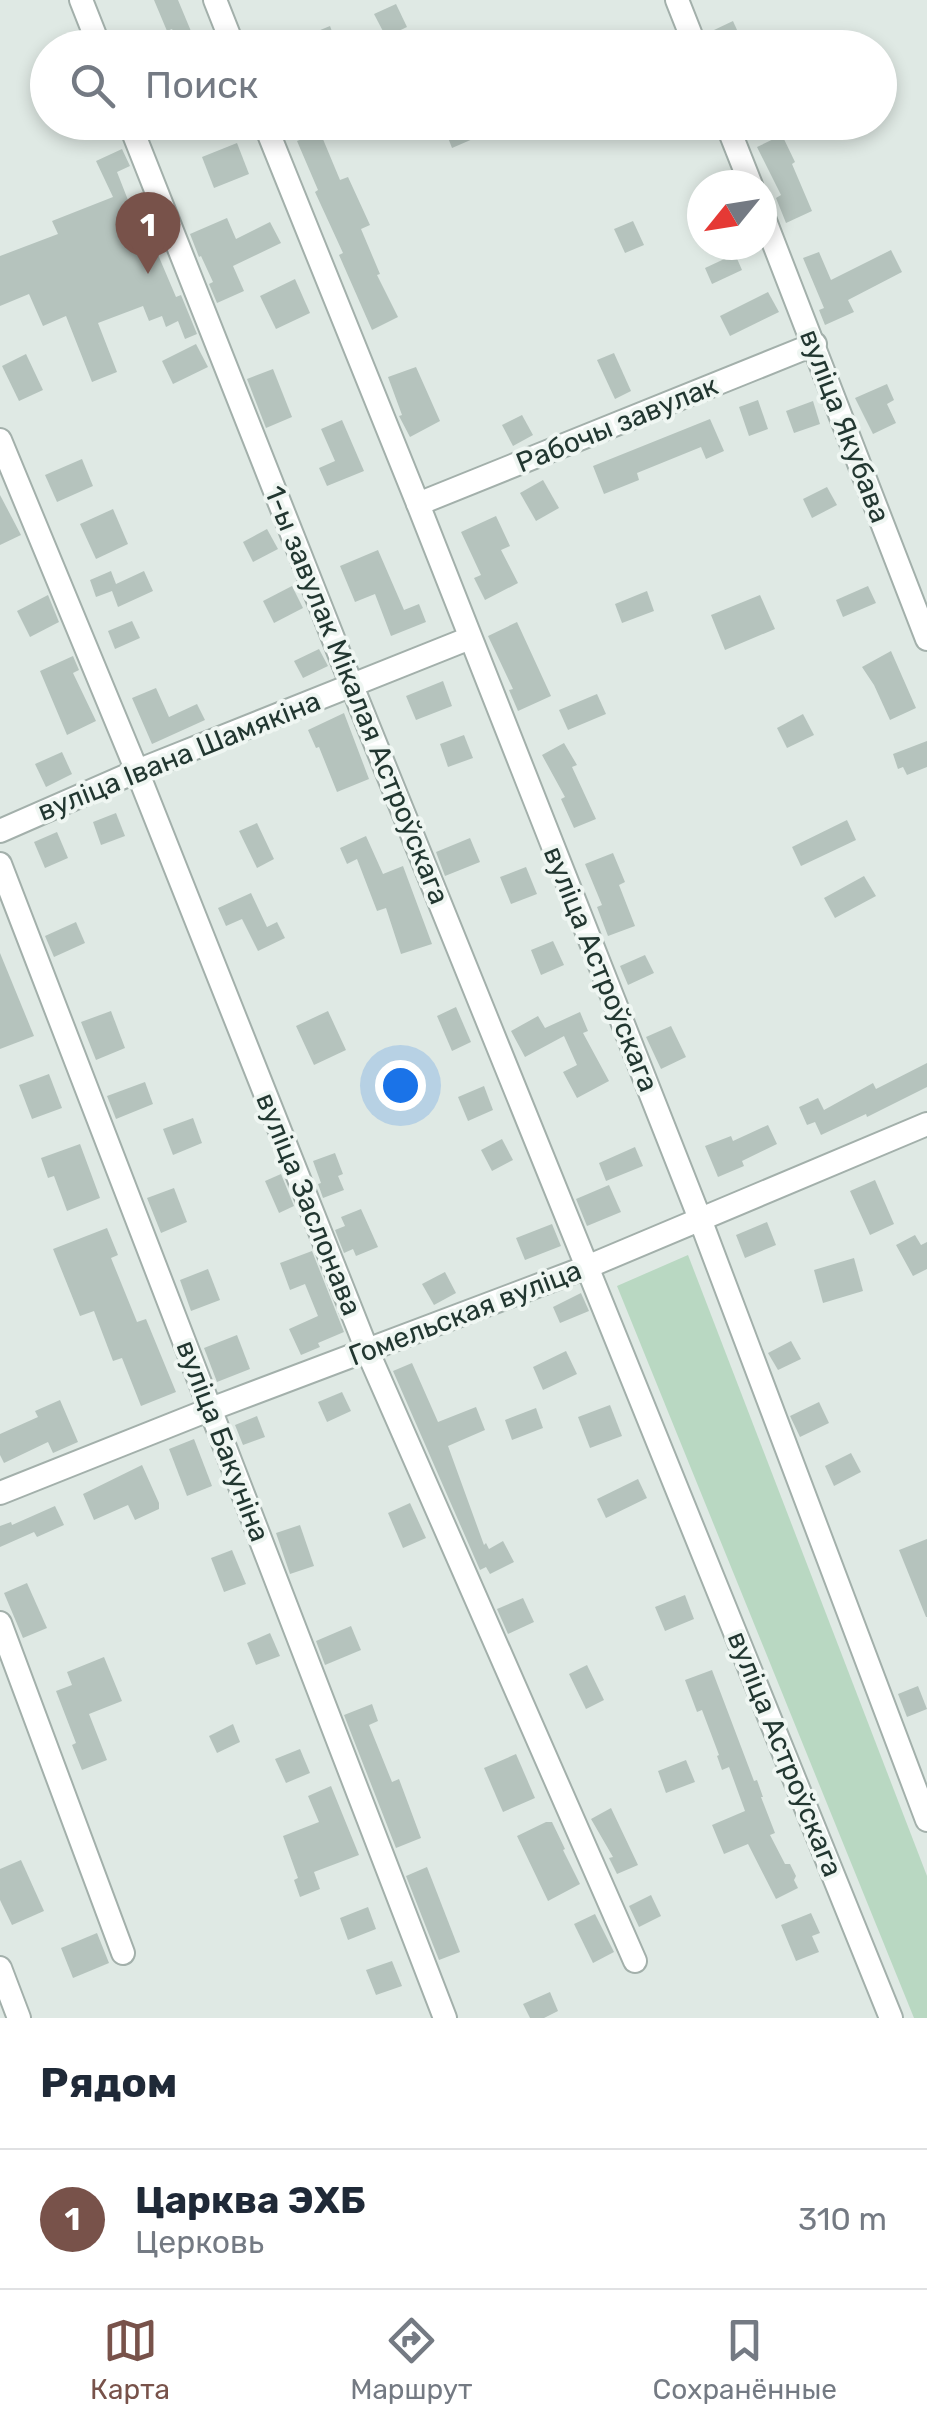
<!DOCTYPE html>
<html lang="ru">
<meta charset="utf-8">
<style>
body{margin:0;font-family:Rubik,sans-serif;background:#f6f6f7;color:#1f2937}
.compass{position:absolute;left:687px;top:170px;width:90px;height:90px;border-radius:50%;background:#fff;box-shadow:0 5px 15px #0003;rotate:240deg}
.you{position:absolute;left:400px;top:1085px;width:35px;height:35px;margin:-25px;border:8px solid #fff;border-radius:50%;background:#1a73e8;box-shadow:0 0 0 15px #1a73e833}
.badge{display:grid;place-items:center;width:65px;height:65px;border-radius:50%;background:#78524a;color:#fff;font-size:32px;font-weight:700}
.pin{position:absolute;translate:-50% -82px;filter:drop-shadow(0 2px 5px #0008)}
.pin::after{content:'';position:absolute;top:52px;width:35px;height:30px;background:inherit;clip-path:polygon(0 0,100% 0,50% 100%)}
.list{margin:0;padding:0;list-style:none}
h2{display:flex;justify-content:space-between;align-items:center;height:130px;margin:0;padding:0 40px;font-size:42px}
h2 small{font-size:32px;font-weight:400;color:#747a83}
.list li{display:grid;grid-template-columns:65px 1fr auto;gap:30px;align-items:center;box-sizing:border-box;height:140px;padding:0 40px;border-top:2px solid #e0e1e3}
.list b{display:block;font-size:38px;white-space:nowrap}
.list p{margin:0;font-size:32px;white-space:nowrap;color:#747a83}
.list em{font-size:32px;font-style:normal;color:#747a83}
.icon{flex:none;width:55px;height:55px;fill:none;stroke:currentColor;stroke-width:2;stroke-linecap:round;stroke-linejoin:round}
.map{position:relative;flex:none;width:927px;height:2018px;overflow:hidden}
.search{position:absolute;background:#fff;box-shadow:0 5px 15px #0003;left:30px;right:30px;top:30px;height:110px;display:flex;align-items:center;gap:25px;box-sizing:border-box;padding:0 35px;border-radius:55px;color:#747a83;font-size:38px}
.sheet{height:270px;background:#fff}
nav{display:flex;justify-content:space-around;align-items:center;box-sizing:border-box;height:140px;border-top:2px solid #e0e1e3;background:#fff;font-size:28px;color:#747a83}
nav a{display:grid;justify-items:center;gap:5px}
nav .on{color:#78524a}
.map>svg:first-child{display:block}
.green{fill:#b9d8c2}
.building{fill:#b5c3bd}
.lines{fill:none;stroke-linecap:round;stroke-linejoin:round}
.minor-casing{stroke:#a3b0ab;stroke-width:26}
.minor{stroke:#fff;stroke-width:22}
.labels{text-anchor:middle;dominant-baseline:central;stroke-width:8;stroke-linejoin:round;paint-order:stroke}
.street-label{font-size:28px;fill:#223731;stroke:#eff6f2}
</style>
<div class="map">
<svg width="927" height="2018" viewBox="0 0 927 2018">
<rect width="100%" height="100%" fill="#dfe9e4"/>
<polygon class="green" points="688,1255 927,1876 927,2018 914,2018 617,1286"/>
<g class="building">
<polygon points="154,0 178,0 198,48 181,48 172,29 167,31"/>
<polygon points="396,4 407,27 386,37 374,14"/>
<polygon points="733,21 745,48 721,48 714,30"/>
<polygon points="330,26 338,48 279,48 279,47"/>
<polygon points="442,122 477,122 482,135 452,148"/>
<polygon points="320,132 340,180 348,177 370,225 361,229 380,274 377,275 398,317 372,330 339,255 343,253 315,192 318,190 297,141"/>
<polygon points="782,135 795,162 792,164 812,211 786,223 776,198 781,195 757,147"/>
<polygon points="237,143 249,174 214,188 202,157"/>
<polygon points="122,149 130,166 117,172 146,246 153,243 176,297 181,295 197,334 185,339 178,321 166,327 162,316 149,321 143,306 98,323 117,372 92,382 66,316 43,326 29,294 0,306 0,256 58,234 52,221 113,197 96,161"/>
<polygon points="227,218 236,239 270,222 281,243 233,266 244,291 217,303 209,284 213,282 201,256 199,257 190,234"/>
<polygon points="633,221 644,245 625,253 614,229"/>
<polygon points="891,250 902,272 848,300 854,312 825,325 819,310 824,308 803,258 819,252 831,280"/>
<polygon points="735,254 742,270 712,284 705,268"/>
<polygon points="295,279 310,313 276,329 260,296"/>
<polygon points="768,292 779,312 730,336 720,316"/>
<polygon points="196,344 208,367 173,384 162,361"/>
<polygon points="614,353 631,391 615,399 597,360"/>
<polygon points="26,354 43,390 19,401 2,366"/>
<polygon points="416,367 440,421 410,437 399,416 402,415 388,377"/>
<polygon points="273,369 292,417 266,428 247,379"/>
<polygon points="887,384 894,400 887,404 896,423 873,434 855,398"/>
<polygon points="758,400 768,429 749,436 739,407"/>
<polygon points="813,401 820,424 794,433 786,411"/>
<polygon points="522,415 533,435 513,446 502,425"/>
<polygon points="710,419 724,451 706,459 701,447 637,473 639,480 604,494 593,466"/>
<polygon points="342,420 364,471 327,486 319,468 335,461 321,429"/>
<polygon points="82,459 93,486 57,502 45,475"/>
<polygon points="543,480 559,508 536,521 520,493"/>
<polygon points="827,487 837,505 812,518 803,499"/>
<polygon points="0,495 21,535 0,545"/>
<polygon points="113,509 128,544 96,559 80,524"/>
<polygon points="496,516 510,546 501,550 518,583 485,600 474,578 481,575 461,532"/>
<polygon points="267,529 278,549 253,562 243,542"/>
<polygon points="378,550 404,610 419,604 426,622 391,636 375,594 355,602 340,566"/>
<polygon points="111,571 116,584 144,571 153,591 118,607 112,591 96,597 90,580"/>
<polygon points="292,586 303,608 274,623 263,601"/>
<polygon points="868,586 876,603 843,617 836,600"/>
<polygon points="647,591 654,611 622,623 615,604"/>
<polygon points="48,595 59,622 30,637 17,611"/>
<polygon points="760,595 775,629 725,650 711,615"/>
<polygon points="132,621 140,638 115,649 108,631"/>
<polygon points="517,622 551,696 518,711 509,690 513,689 488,636"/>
<polygon points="319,649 328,666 303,678 294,661"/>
<polygon points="891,651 916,708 890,720 874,685 862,667"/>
<polygon points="73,656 79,670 73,673 96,721 67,735 40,671"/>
<polygon points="443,681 452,706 416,720 406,696"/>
<polygon points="156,688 169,717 197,704 205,720 152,744 132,698"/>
<polygon points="597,694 606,714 568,730 559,710"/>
<polygon points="344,713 369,779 337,792 319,747 316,748 308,730"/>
<polygon points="803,714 814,735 787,748 777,728"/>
<polygon points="464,735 473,758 448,767 440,744"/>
<polygon points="927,741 927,767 907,775 903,767 898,769 893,754"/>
<polygon points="564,743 577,765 572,767 596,819 574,828 561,799 565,797 542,755"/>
<polygon points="62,752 72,774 46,787 35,764"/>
<polygon points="116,813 125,836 101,845 93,822"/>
<polygon points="847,820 856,840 801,866 792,847"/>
<polygon points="257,823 274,859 257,868 239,831"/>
<polygon points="57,832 68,858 45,868 34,842"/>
<polygon points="366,836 383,874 403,866 432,944 401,954 386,908 377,911 357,859 347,864 340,848"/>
<polygon points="470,838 480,862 445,876 436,852"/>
<polygon points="613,853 625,882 619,885 635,926 608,936 597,907 602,905 585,864"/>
<polygon points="526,867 537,894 511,904 500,877"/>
<polygon points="864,876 876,896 835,918 824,898"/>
<polygon points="251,893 267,927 277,922 285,938 258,951 242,919 226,926 218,908"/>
<polygon points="76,922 85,943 54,957 45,936"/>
<polygon points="553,941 564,965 541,975 531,950"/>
<polygon points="0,953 34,1036 0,1049"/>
<polygon points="645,955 654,973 628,985 620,966"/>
<polygon points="456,1007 471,1042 452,1051 437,1016"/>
<polygon points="111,1011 125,1048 96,1060 81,1022"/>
<polygon points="328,1011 346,1050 314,1065 296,1026"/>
<polygon points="580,1012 588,1031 583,1033 609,1081 577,1098 563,1072 577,1065 564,1036 525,1057 511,1031 538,1016 545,1028"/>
<polygon points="671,1026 686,1057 661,1069 646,1037"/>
<polygon points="927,1063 927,1087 867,1117 866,1114 821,1135 815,1122 807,1125 799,1107 818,1098 824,1110 873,1083 876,1089"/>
<polygon points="49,1074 62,1108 32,1119 19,1085"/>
<polygon points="145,1082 153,1104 116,1119 107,1096"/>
<polygon points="484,1086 493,1110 468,1121 458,1097"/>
<polygon points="193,1118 202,1143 173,1155 163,1129"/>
<polygon points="768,1125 777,1144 742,1161 744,1166 718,1177 705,1146 731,1136 733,1141"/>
<polygon points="502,1139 513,1160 492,1171 481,1150"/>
<polygon points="80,1144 100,1198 67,1211 54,1176 48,1178 41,1158"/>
<polygon points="635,1147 643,1166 606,1181 599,1163"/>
<polygon points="335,1153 343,1174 338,1176 344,1190 323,1198 318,1184 321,1183 313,1161"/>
<polygon points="281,1174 294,1206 279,1213 265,1181"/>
<polygon points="875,1180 894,1224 870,1235 850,1191"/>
<polygon points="609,1185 621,1212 587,1226 576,1199"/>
<polygon points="174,1188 187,1222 161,1233 147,1198"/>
<polygon points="361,1209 378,1247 356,1256 353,1249 344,1253 335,1230 345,1226 341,1217"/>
<polygon points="767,1222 776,1245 745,1258 736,1235"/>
<polygon points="552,1224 561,1246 525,1260 516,1238"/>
<polygon points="107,1228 118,1255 111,1258 137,1322 146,1319 176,1392 141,1406 122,1358 113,1361 94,1311 80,1316 53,1249"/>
<polygon points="915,1235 921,1245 927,1242 927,1269 913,1276 896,1245"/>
<polygon points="312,1251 344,1332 318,1343 320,1347 301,1355 289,1329 318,1316 305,1284 290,1290 280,1263"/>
<polygon points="854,1258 863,1291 823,1303 814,1270"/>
<polygon points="208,1269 220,1300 191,1311 180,1280"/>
<polygon points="445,1272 456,1293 434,1305 422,1284"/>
<polygon points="581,1293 589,1311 560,1323 553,1307"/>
<polygon points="237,1335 250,1369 217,1382 204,1348"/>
<polygon points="791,1341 801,1359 778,1370 768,1353"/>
<polygon points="566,1351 577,1374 543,1390 533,1367"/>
<polygon points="412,1363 438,1422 476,1407 485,1430 448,1446 484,1545 486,1543 489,1549 503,1541 514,1562 490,1574 486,1567 480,1570 393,1371"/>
<polygon points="342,1392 351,1411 327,1422 318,1402"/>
<polygon points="60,1400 78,1442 53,1453 48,1442 4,1463 0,1455 0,1434 38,1417 35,1411"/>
<polygon points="819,1402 829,1423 800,1437 790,1416"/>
<polygon points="610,1405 622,1436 590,1448 578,1417"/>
<polygon points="536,1408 543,1428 512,1440 505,1420"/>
<polygon points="257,1416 265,1437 243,1445 235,1425"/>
<polygon points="194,1439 212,1486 187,1496 169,1449"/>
<polygon points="851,1453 861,1472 834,1486 825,1466"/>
<polygon points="142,1465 159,1503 159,1509 135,1520 128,1505 94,1520 83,1494"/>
<polygon points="638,1479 647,1498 606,1518 597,1499"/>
<polygon points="410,1503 426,1538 403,1548 388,1513"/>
<polygon points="55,1506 64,1525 37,1537 34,1532 0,1547 0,1526 11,1522 12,1525"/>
<polygon points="300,1525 314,1566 290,1574 276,1533"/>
<polygon points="927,1539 927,1617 926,1617 899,1550"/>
<polygon points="232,1550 246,1584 224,1592 211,1558"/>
<polygon points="27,1583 47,1628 23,1638 4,1593"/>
<polygon points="685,1595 694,1619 665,1631 655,1607"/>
<polygon points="523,1598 534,1622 508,1634 497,1609"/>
<polygon points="351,1626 361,1650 325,1665 316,1641"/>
<polygon points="270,1633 280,1656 256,1665 247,1643"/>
<polygon points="104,1657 122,1701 89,1714 107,1760 82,1770 72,1745 76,1743 56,1691 72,1685 67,1672"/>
<polygon points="587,1665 604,1700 586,1709 569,1674"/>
<polygon points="712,1670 754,1781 757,1780 763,1797 761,1797 775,1833 770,1835 785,1864 790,1864 796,1876 794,1880 798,1888 776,1899 748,1844 724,1854 712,1825 745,1811 729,1767 722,1770 717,1756 719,1755 702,1710 697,1712 685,1680"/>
<polygon points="918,1686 927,1709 907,1717 898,1694"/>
<polygon points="372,1704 378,1721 369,1725 392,1782 399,1779 421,1838 396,1848 344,1715"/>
<polygon points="233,1724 240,1742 217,1753 209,1736"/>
<polygon points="300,1749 310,1773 286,1783 275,1759"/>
<polygon points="516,1754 535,1798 503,1812 484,1768"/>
<polygon points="686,1760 695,1782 666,1793 658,1771"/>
<polygon points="331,1786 359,1855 314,1872 320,1889 300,1897 294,1880 298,1878 283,1836 319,1822 308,1796"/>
<polygon points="611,1808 638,1865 617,1874 609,1858 613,1857 591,1819"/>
<polygon points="546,1822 552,1822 565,1849 563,1850 580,1884 548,1901 517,1836"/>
<polygon points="21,1860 44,1911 12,1925 0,1900 0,1869"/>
<polygon points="427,1867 460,1952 439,1960 406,1876"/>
<polygon points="651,1895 661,1916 639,1927 629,1906"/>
<polygon points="368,1907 376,1929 348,1940 340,1918"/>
<polygon points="811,1913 820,1933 812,1936 819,1952 796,1961 781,1925"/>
<polygon points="595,1914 614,1952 593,1963 574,1924"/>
<polygon points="97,1933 109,1963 73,1978 61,1948"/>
<polygon points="392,1961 402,1986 376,1995 366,1970"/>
<polygon points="550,1992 558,2011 544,2018 530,2018 523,2004"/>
</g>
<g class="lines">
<g class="minor-casing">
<g id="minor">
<polyline points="81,0 100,48"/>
<polyline points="215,0 234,48"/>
<polyline points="677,0 696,48"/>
<polyline points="129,122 352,686 891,2018"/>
<polyline points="264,122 418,504 700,1219 927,1820"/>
<polyline points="726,122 751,185"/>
<polyline points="762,213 927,639"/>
<polyline points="0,440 137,771 367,1350 635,1961"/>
<polyline points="418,504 815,344"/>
<polyline points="0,831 137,771 470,638"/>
<polyline points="0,864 445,2018"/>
<polyline points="0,1493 211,1409 587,1267 927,1124"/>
<polyline points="0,1623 123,1953"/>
<polyline points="0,1968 19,2018"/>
</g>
</g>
<use href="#minor" class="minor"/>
</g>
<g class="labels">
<g class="street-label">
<text transform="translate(617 424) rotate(-22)">Рабочы завулак</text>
<text transform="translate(845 426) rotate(69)">вуліца Якубава</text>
<text transform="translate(357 695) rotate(68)">1-ы завулак Мікалая Астроўскага</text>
<text transform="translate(179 756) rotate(-22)">вуліца Івана Шамякіна</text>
<text transform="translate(601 969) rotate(68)">вуліца Астроўскага</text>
<text transform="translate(309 1204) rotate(68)">вуліца Заслонава</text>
<text transform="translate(465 1313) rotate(-21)">Гомельская вуліца</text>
<text transform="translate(223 1441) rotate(69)">вуліца Бакуніна</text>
<text transform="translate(785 1754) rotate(68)">вуліца Астроўскага</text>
</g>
</g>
</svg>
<svg class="compass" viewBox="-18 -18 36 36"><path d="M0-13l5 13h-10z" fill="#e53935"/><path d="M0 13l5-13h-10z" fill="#747a83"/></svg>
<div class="you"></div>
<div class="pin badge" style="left:148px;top:274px">1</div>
<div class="search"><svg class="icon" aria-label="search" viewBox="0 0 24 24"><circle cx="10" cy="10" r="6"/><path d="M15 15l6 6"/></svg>Поиск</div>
</div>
<section class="sheet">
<h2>Рядом<small></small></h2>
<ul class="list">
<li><span class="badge">1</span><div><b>Царква ЭХБ</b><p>Церковь</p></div><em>310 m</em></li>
</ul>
</section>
<nav>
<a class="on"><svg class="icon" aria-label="map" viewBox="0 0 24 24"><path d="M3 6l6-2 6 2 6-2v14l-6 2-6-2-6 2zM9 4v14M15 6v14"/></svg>Карта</a>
<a><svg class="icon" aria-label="directions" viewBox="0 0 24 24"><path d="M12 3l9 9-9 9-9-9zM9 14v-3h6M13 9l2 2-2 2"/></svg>Маршрут</a>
<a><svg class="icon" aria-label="saved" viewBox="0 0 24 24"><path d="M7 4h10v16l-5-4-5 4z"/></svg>Сохранённые</a>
</nav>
